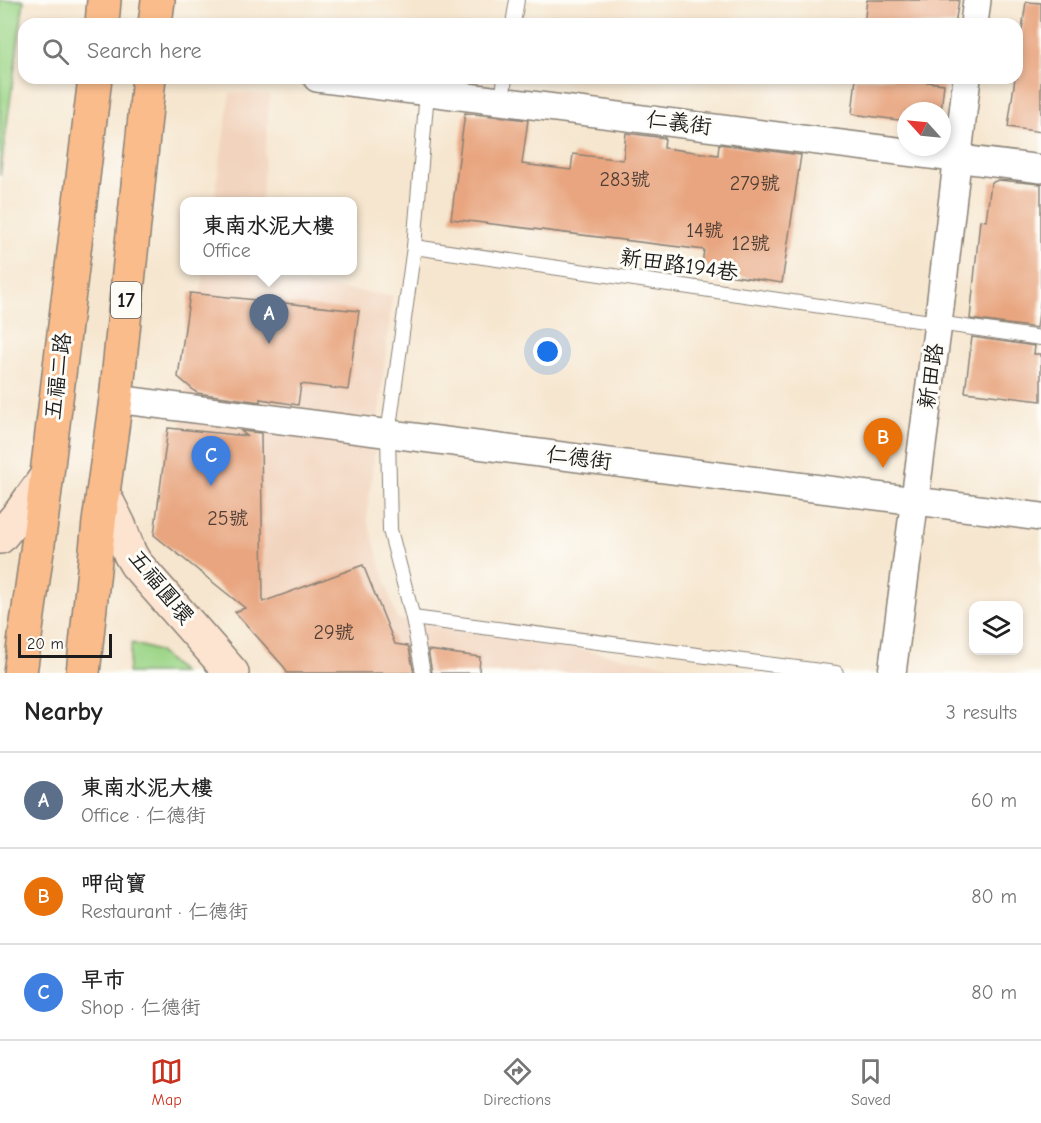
<!DOCTYPE html>
<meta charset="utf-8">
<style>
body{margin:0;font-family:"Comic Neue","LXGW WenKai TC",sans-serif;background:#f6f6f6;color:#222}
.controls{position:absolute;right:18px;bottom:18px;display:grid;overflow:hidden;border-radius:12px;box-shadow:0 3px 9px #0003}
.controls button{width:54px;height:54px;display:grid;place-items:center;padding:0;border:0;border-bottom:2px solid #e0e0e0;background:#fff;color:#222;font:30px sans-serif}
.compass{position:absolute;left:897px;top:102px;width:54px;height:54px;border-radius:50%;background:#fff;box-shadow:0 3px 9px #0003;rotate:297deg}
.scale{position:absolute;left:18px;bottom:15px;width:94px;box-sizing:border-box;padding-left:6px;border:3px solid #1c1c1c;border-top:0;font-size:16px;line-height:21px;white-space:nowrap;color:#1c1c1c;-webkit-text-stroke:4px #fdfcf7;paint-order:stroke}
.you{position:absolute;left:548px;top:352px;width:21px;height:21px;margin:-15px;border:4px solid #fff;border-radius:50%;background:#1a73e8;box-shadow:0 0 0 9px #1a73e833}
.badge{display:grid;place-items:center;width:39px;height:39px;border-radius:50%;background:#c8321e;color:#fff;font-size:20px;font-weight:700}
.pin{position:absolute;translate:-50% -50px;filter:drop-shadow(0 2px 3px #0008)}
.pin::after{content:'';position:absolute;top:32px;width:21px;height:18px;background:inherit;clip-path:polygon(0 0,100% 0,50% 100%)}
.popup{position:absolute;left:180px;top:197px;width:177px;height:78px;box-sizing:border-box;display:grid;place-content:center;border-radius:12px;background:#fff;filter:drop-shadow(0 2px 4px #0005);font-size:20px;white-space:nowrap;color:#767676}
.popup b{font-size:22px;color:#222}
.popup::after{content:'';position:absolute;left:50%;top:100%;margin-left:-12px;border:12px solid transparent;border-top-color:#fff}
.list{margin:0;padding:0;list-style:none}
h2{display:flex;justify-content:space-between;align-items:center;height:78px;margin:0;padding:0 24px;font-size:26px}
h2 small{font-size:20px;font-weight:400;color:#767676}
.list li{display:grid;grid-template-columns:39px 1fr auto;gap:18px;align-items:center;box-sizing:border-box;height:96px;padding:0 24px;border-top:2px solid #e0e0e0}
.list b{display:block;font-size:22px;white-space:nowrap}
.list p{margin:0;font-size:20px;white-space:nowrap;color:#767676}
.list em{font-size:20px;font-style:normal;color:#767676}
.icon{flex:none;width:33px;height:33px;fill:none;stroke:currentColor;stroke-width:2;stroke-linecap:round;stroke-linejoin:round}
.map{position:relative;flex:none;width:1041px;height:673px;overflow:hidden}
.search{position:absolute;background:#fff;box-shadow:0 3px 9px #0003;left:18px;right:18px;top:18px;height:66px;display:flex;align-items:center;gap:15px;box-sizing:border-box;padding:0 21px;border-radius:18px;color:#767676;font-size:22px}
.sheet{height:366px;background:#fff}
nav{display:flex;justify-content:space-around;align-items:center;box-sizing:border-box;height:84px;border-top:2px solid #e0e0e0;background:#fff;font-size:16px;color:#767676}
nav a{display:grid;justify-items:center;gap:3px}
nav .on{color:#c8321e}
.map>svg:first-child{display:block}
.built{fill:#f2d4be}
.green{fill:#9ed689;stroke:#5d7952;stroke-width:1.5}
.building{fill:#e8a57f}
.lines{fill:none;stroke-linecap:round;stroke-linejoin:round}
.lane-casing{stroke:#898176;stroke-width:16}
.street-casing{stroke:#898176;stroke-width:30}
.secondary-casing{stroke:#898176;stroke-width:36}
.primary-casing{stroke:#898176;stroke-width:36}
.lane{stroke:#fff;stroke-width:14}
.street{stroke:#fff;stroke-width:27}
.secondary{stroke:#fde4d1;stroke-width:33}
.primary{stroke:#fabc8b;stroke-width:33}
.labels{text-anchor:middle;dominant-baseline:central;stroke-width:6;stroke-linejoin:round;paint-order:stroke}
.number-label{font-size:20px;fill:#4f3e35}
.shield{fill:#fdfcf7;stroke:#605f5e;stroke-width:1.5}
.shield-label{font-size:21px;font-weight:bold;fill:#1c1c1c}
.street-label{font-size:22px;fill:#1c1c1c;stroke:#fdfcf7}
</style>
<div class="map">
<svg width="1041" height="673" viewBox="0 0 1041 673">
<rect width="100%" height="100%" fill="#fdfcf7"/>
<filter id="ink" filterUnits="userSpaceOnUse"><feTurbulence type="fractalNoise" baseFrequency=".0167" numOctaves="2"/><feDisplacementMap in="SourceGraphic" scale="12" xChannelSelector="R" yChannelSelector="G"/><feConvolveMatrix kernelMatrix="1 2 1 2 8 2 1 2 1" color-interpolation-filters="sRGB"/></filter>
<filter id="wash" filterUnits="userSpaceOnUse"><feTurbulence type="fractalNoise" baseFrequency=".008" numOctaves="4" result="noise"/><feDisplacementMap in="SourceGraphic" scale="24" xChannelSelector="R" yChannelSelector="G"/><feGaussianBlur stdDeviation="1.35" result="paint"/><feColorMatrix in="noise" values="0 0 0 0 0 0 0 0 0 0 0 0 0 0 0 0 0 1.4 0 .05"/><feComposite in="paint" operator="in"/></filter>
<g filter="url(#wash)">
<rect width="100%" height="100%" fill="#f6e6cf"/>
<g class="built">
<polygon points="230,93 270,95 261,201 214,201"/>
<polygon points="204,271 255,271 255,277 392,296 367,519 397,619 717,673 304,673 276,623 165,534"/>
</g>
<g class="green">
<polygon points="0,0 24,0 0,176"/>
<polygon points="132,643 158,651 183,673 128,673"/>
</g>
<g id="blocks">
<g class="building">
<polygon points="867,0 959,0 955,24 864,24"/>
<polygon points="1026,2 1041,3 1041,132 1008,127 1015,78 1017,78 1017,64"/>
<polygon points="856,78 895,78 944,84 941,111 906,111 906,121 852,114"/>
<polygon points="465,113 528,120 522,164 571,170 573,154 623,160 626,133 665,138 664,148 718,155 719,144 801,155 782,283 701,271 704,250 451,219"/>
<polygon points="998,180 1041,184 1041,297 1037,328 970,319 980,220 986,221 991,183"/>
<polygon points="190,293 359,311 348,390 301,384 298,405 260,399 260,402 197,393 178,377"/>
<polygon points="972,337 1035,346 1034,354 1041,354 1041,401 965,392"/>
<polygon points="168,428 247,436 241,431 261,433 263,602 363,565 395,644 408,646 409,648 414,673 287,673 284,667 235,612 245,608 154,535"/>
<polygon points="428,650 480,657 479,673 432,673"/>
</g>
</g>
</g>
<g filter="url(#ink)">
<use href="#blocks" fill-opacity="0" stroke="#898176" stroke-width="1.5"/>
<g class="lines">
<g class="lane-casing">
<g id="lane">
<polyline points="513,24 517,0"/>
<polyline points="502,101 505,78"/>
<polyline points="414,247 1041,338"/>
<polyline points="413,618 836,673"/>
<polyline points="423,673 413,618 390,530 388,434 414,247 427,92"/>
</g>
</g>
<g class="street-casing">
<g id="street">
<polyline points="974,24 977,0"/>
<polyline points="317,78 1041,169"/>
<polyline points="116,399 1041,517"/>
<polyline points="892,673 938,324 967,78"/>
</g>
</g>
<g class="secondary-casing">
<g id="secondary">
<polyline points="103,493 119,525 130,554 136,564 232,673"/>
<polyline points="0,537 21,512 46,477"/>
</g>
</g>
<g class="primary-casing">
<g id="primary">
<polyline points="102,24 104,0"/>
<polyline points="155,24 158,0"/>
<polyline points="20,673 42,515 95,78"/>
<polyline points="83,673 99,522 116,399 149,78"/>
</g>
</g>
<use href="#lane" class="lane"/>
<use href="#street" class="street"/>
<use href="#secondary" class="secondary"/>
<use href="#primary" class="primary"/>
</g>
</g>
<g class="labels">
<g class="number-label">
<text x="625" y="179">283號</text>
<text x="755" y="183">279號</text>
<text x="705" y="230">14號</text>
<text x="751" y="243">12號</text>
<text x="228" y="518">25號</text>
<text x="334" y="632">29號</text>
</g>
<rect class="shield" x="111" y="282" width="30" height="36" rx="4.5"/>
<g class="shield-label">
<text x="126" y="300">17</text>
</g>
<g class="street-label">
<text transform="translate(679 123) rotate(7)">仁義街</text>
<text transform="translate(679 265) rotate(8)">新田路194巷</text>
<text transform="translate(58 376) rotate(-83)">五福二路</text>
<text transform="translate(931 376) rotate(-82)">新田路</text>
<text transform="translate(579 458) rotate(7)">仁德街</text>
<text transform="translate(161 587) rotate(51)">五福圓環</text>
</g>
</g>
</svg>
<div class="controls">
<button><svg class="icon" aria-label="layers" viewBox="0 0 24 24"><path d="M12 4l9 5-9 5-9-5zM3 14l9 5 9-5"/></svg></button>
</div>
<svg class="compass" viewBox="-18 -18 36 36"><path d="M0-13l5 13h-10z" fill="#e53935"/><path d="M0 13l5-13h-10z" fill="#767676"/></svg>
<div class="scale">20 m</div>
<div class="you"></div>
<div class="pin badge" style="left:269px;top:344px;background:#5c6f8a">A</div>
<div class="popup"><b>東南水泥大樓</b>Office</div>
<div class="pin badge" style="left:883px;top:468px;background:#e8710a">B</div>
<div class="pin badge" style="left:211px;top:486px;background:#3f7fe0">C</div>
<div class="search"><svg class="icon" aria-label="search" viewBox="0 0 24 24"><circle cx="10" cy="10" r="6"/><path d="M15 15l6 6"/></svg>Search here</div>
</div>
<section class="sheet">
<h2>Nearby<small>3 results</small></h2>
<ul class="list">
<li><span class="badge" style="background:#5c6f8a">A</span><div><b>東南水泥大樓</b><p>Office · 仁德街</p></div><em>60 m</em></li>
<li><span class="badge" style="background:#e8710a">B</span><div><b>呷尚寶</b><p>Restaurant · 仁德街</p></div><em>80 m</em></li>
<li><span class="badge" style="background:#3f7fe0">C</span><div><b>早市</b><p>Shop · 仁德街</p></div><em>80 m</em></li>
</ul>
</section>
<nav>
<a class="on"><svg class="icon" aria-label="map" viewBox="0 0 24 24"><path d="M3 6l6-2 6 2 6-2v14l-6 2-6-2-6 2zM9 4v14M15 6v14"/></svg>Map</a>
<a><svg class="icon" aria-label="directions" viewBox="0 0 24 24"><path d="M12 3l9 9-9 9-9-9zM9 14v-3h6M13 9l2 2-2 2"/></svg>Directions</a>
<a><svg class="icon" aria-label="saved" viewBox="0 0 24 24"><path d="M7 4h10v16l-5-4-5 4z"/></svg>Saved</a>
</nav>
